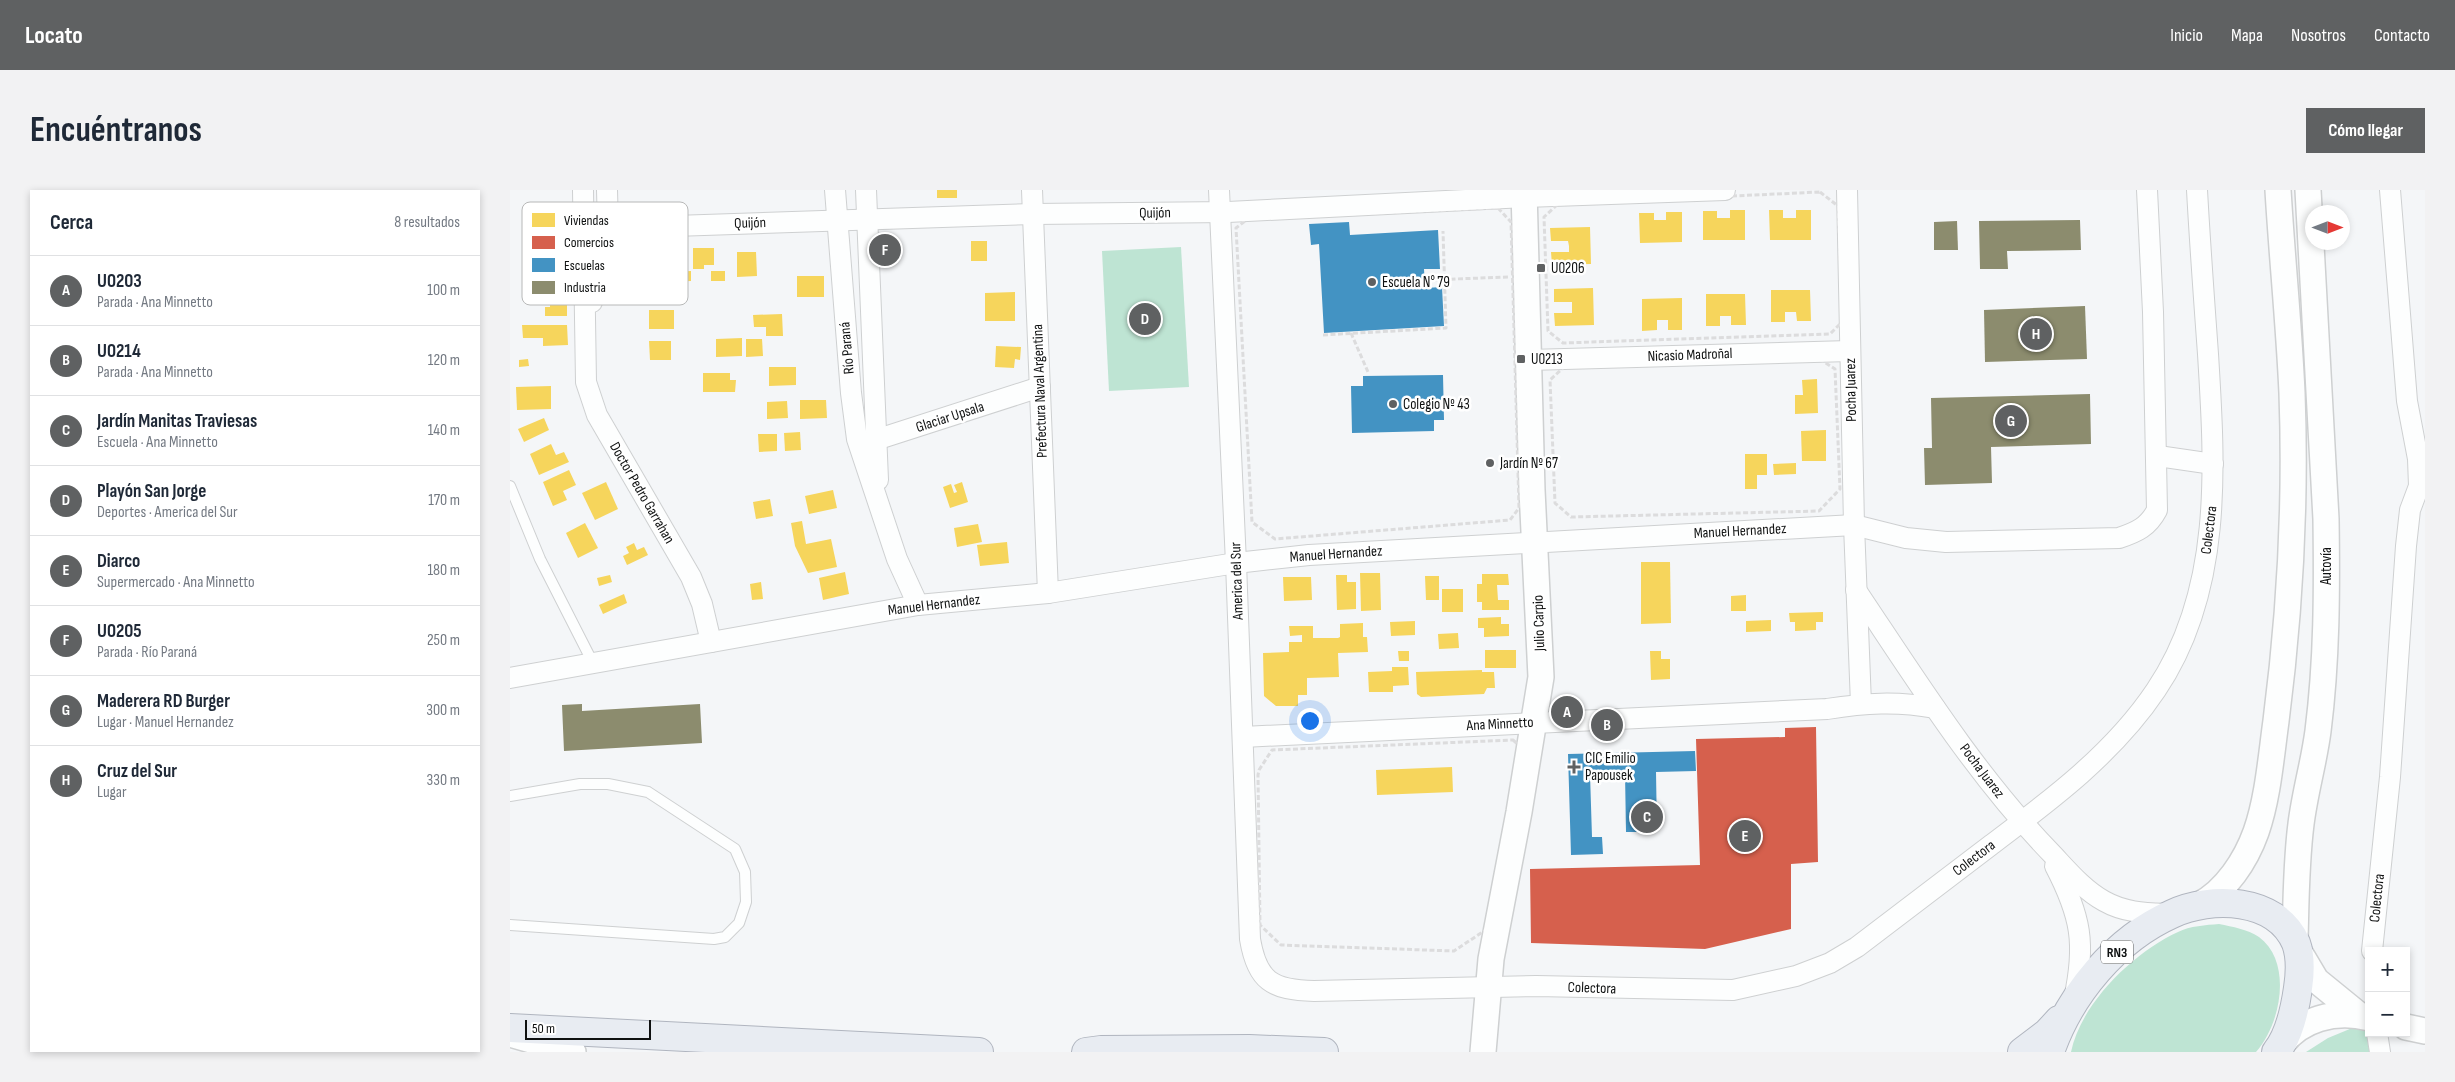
<!DOCTYPE html>
<html lang="es">
<meta charset="utf-8">
<style>
body{margin:0;font-family:"Sofia Sans Condensed",sans-serif;background:#f2f2f3;color:#1f2937}
.controls{position:absolute;right:15px;bottom:15px;display:grid;overflow:hidden;border-radius:0px;box-shadow:0 2px 8px #0003}
.controls button{width:45px;height:45px;display:grid;place-items:center;padding:0;border:0;border-bottom:1px solid #e0e1e3;background:#fff;color:#1f2937;font:25px sans-serif}
.compass{position:absolute;left:1795px;top:15px;width:45px;height:45px;border-radius:50%;background:#fff;box-shadow:0 2px 8px #0003;rotate:90deg}
.scale{position:absolute;left:15px;bottom:12px;width:126px;box-sizing:border-box;padding-left:5px;border:2px solid #0f1111;border-top:0;font-size:14px;line-height:18px;white-space:nowrap;color:#0f1111;-webkit-text-stroke:4px #fff;paint-order:stroke}
.you{position:absolute;left:799px;top:530px;width:18px;height:18px;margin:-12px;border:4px solid #fff;border-radius:50%;background:#1a73e8;box-shadow:0 0 0 8px #1a73e833}
.badge{display:grid;place-items:center;width:32px;height:32px;border-radius:50%;background:#5f6162;color:#fff;font-size:16px;font-weight:700}
.pin{position:absolute;translate:-50% -50%;border:2px solid #fff;box-shadow:0 1px 5px #0006}
.list{margin:0;padding:0;list-style:none}
h2{display:flex;justify-content:space-between;align-items:center;height:65px;margin:0;padding:0 20px;font-size:21px}
h2 small{font-size:16px;font-weight:400;color:#747a83}
.list li{display:grid;grid-template-columns:32px 1fr auto;gap:15px;align-items:center;box-sizing:border-box;height:70px;padding:0 20px;border-top:1px solid #e0e1e3}
.list b{display:block;font-size:19px;white-space:nowrap}
.list p{margin:0;font-size:16px;white-space:nowrap;color:#747a83}
.list em{font-size:16px;font-style:normal;color:#747a83}
.map{position:relative;flex:none;width:1915px;height:862px;overflow:hidden;border-radius:0px}
header{display:flex;align-items:center;gap:30px;box-sizing:border-box;height:70px;padding:0 25px;background:#5f6162;color:#fff}
header strong{font-size:24px}
nav{display:flex;gap:28px;margin-inline-start:auto;font-size:18px}
.intro{display:flex;align-items:center;justify-content:space-between;box-sizing:border-box;height:120px;padding:0 30px}
h1{margin:0;font-size:35px}
.button{padding:12px 22px;border-radius:0px;background:#5f6162;color:#fff;font-size:18px;font-weight:700}
main{display:flex;gap:30px;padding:0 30px}
aside{flex:1;background:#fff;border-radius:0px;box-shadow:0 2px 8px #0003}
.map>svg:first-child{display:block}
.green{fill:#bee4d3}
.homes{fill:#f6d55c}
.shops{fill:#d6604d}
.schools{fill:#4393c3}
.industry{fill:#8c8c6e}
.lines{fill:none;stroke-linecap:round;stroke-linejoin:round}
.service-casing{stroke:#ced0d1;stroke-width:12}
.minor-casing{stroke:#ced0d1;stroke-width:22}
.tertiary-casing{stroke:#ced0d1;stroke-width:28}
.trunk-casing{stroke:#b0b5bf;stroke-width:30}
.path{stroke:#dcdcdd;stroke-width:3;stroke-dasharray:5 2.5;stroke-linecap:butt}
.service{stroke:#fdfefe;stroke-width:10}
.minor{stroke:#fdfefe;stroke-width:20}
.tertiary{stroke:#fdfefe;stroke-width:25}
.trunk{stroke:#e8ecf2;stroke-width:28}
.poi-dot{fill:#5f6162;stroke:#fff;stroke-width:2}
.labels{text-anchor:middle;dominant-baseline:central;stroke-width:5;stroke-linejoin:round;paint-order:stroke}
.shield{fill:#fff;stroke:#575858;stroke-width:1}
.shield-label{font-size:14px;font-weight:bold;fill:#0f1111}
.street-label{font-size:15px;fill:#0f1111;stroke:#fff}
.poi-label{font-size:15px;fill:#0f1111;stroke:#fff;text-anchor:start}
.key{fill:#fff;stroke:#b7b8b8;stroke-width:1}
.key-label{font-size:14px;fill:#0f1111}
</style>
<header>
<strong>Locato</strong>
<nav><a>Inicio</a><a>Mapa</a><a>Nosotros</a><a>Contacto</a></nav>
</header>
<div class="intro"><h1>Encuéntranos</h1><a class="button">Cómo llegar</a></div>
<main>
<aside>
<h2>Cerca<small>8 resultados</small></h2>
<ul class="list">
<li><span class="badge">A</span><div><b>U0203</b><p>Parada · Ana Minnetto</p></div><em>100 m</em></li>
<li><span class="badge">B</span><div><b>U0214</b><p>Parada · Ana Minnetto</p></div><em>120 m</em></li>
<li><span class="badge">C</span><div><b>Jardín Manitas Traviesas</b><p>Escuela · Ana Minnetto</p></div><em>140 m</em></li>
<li><span class="badge">D</span><div><b>Playón San Jorge</b><p>Deportes · America del Sur</p></div><em>170 m</em></li>
<li><span class="badge">E</span><div><b>Diarco</b><p>Supermercado · Ana Minnetto</p></div><em>180 m</em></li>
<li><span class="badge">F</span><div><b>U0205</b><p>Parada · Río Paraná</p></div><em>250 m</em></li>
<li><span class="badge">G</span><div><b>Maderera RD Burger</b><p>Lugar · Manuel Hernandez</p></div><em>300 m</em></li>
<li><span class="badge">H</span><div><b>Cruz del Sur</b><p>Lugar</p></div><em>330 m</em></li>
</ul>
</aside>
<div class="map">
<svg width="1915" height="862" viewBox="0 0 1915 862">
<rect width="100%" height="100%" fill="#f4f6f8"/>
<g class="green">
<polygon points="671,57 679,197 599,201 592,61"/>
<path d="M1709 734C1723 737 1737 739 1749 747 1783 772 1771 834 1746 862H1561C1571 813 1624 762 1668 742 1680 736 1696 735 1709 734Z"/>
<polygon points="1847,836 1858,840 1861,862 1796,862 1818,848"/>
</g>
<g class="homes">
<rect x="427" y="0" width="20" height="8"/>
<polygon points="1220,20 1235,20 1235,50 1193,50 1193,21 1207,21 1207,28 1220,28"/>
<polygon points="1259,20 1273,20 1273,28 1286,28 1286,20 1301,20 1301,50 1260,50"/>
<polygon points="1156,22 1172,22 1172,52 1130,53 1129,23 1144,23 1144,30 1156,30"/>
<polygon points="1080,37 1081,74 1042,75 1041,62 1059,62 1059,56 1058,51 1041,51 1040,38"/>
<rect x="461" y="51" width="16" height="20"/>
<polygon points="183,58 204,58 204,75 194,75 194,79 183,79"/>
<polygon points="227,62 246,62 247,86 227,87"/>
<polygon points="181,81 181,91 152,92 152,82"/>
<rect x="201" y="81" width="14" height="10"/>
<rect x="287" y="86" width="27" height="21"/>
<polygon points="1083,98 1084,135 1045,136 1044,123 1062,123 1062,112 1044,112 1044,99"/>
<polygon points="1261,100 1300,100 1301,131 1287,131 1286,122 1275,122 1275,132 1261,132"/>
<polygon points="505,102 505,131 475,131 475,103"/>
<polygon points="1196,104 1235,104 1236,135 1221,135 1221,126 1210,126 1210,136 1196,136"/>
<polygon points="40,105 57,105 57,126 35,126 35,117 40,117"/>
<polygon points="1172,108 1172,140 1158,140 1158,130 1147,130 1147,140 1132,141 1132,109"/>
<rect x="139" y="120" width="25" height="19"/>
<polygon points="272,124 273,146 256,146 256,137 244,137 243,125"/>
<polygon points="12,135 57,135 58,155 33,156 33,148 13,148"/>
<polygon points="232,148 232,166 206,167 206,149"/>
<polygon points="236,149 252,149 253,166 236,167"/>
<polygon points="139,151 161,151 161,170 140,170"/>
<polygon points="486,156 511,157 510,170 505,169 504,178 485,177"/>
<polygon points="18,169 19,176 9,177 9,170"/>
<polygon points="259,177 286,177 286,195 259,196"/>
<polygon points="193,183 220,183 220,190 226,190 225,202 193,202"/>
<polygon points="1307,189 1308,223 1285,224 1285,205 1293,205 1292,190"/>
<polygon points="41,196 41,219 7,220 6,197"/>
<polygon points="290,210 316,210 317,228 290,229"/>
<polygon points="277,211 278,228 257,229 257,212"/>
<polygon points="34,228 39,240 14,252 8,239"/>
<polygon points="1316,240 1316,271 1292,271 1291,241"/>
<polygon points="290,242 291,260 275,261 274,243"/>
<polygon points="248,244 267,244 267,261 249,262"/>
<polygon points="41,254 46,265 54,262 59,272 29,285 20,264"/>
<polygon points="1235,264 1257,264 1257,285 1247,285 1247,299 1235,299"/>
<polygon points="1286,273 1286,284 1264,285 1263,274"/>
<polygon points="59,280 66,295 53,301 57,310 43,316 33,292"/>
<polygon points="96,292 108,319 85,330 72,303"/>
<polygon points="452,292 458,312 440,318 433,297 441,294 444,303 447,302 444,295"/>
<polygon points="323,300 327,318 299,324 295,306"/>
<polygon points="260,309 263,326 246,329 243,312"/>
<polygon points="292,331 296,354 321,349 327,377 298,383 285,356 281,333"/>
<polygon points="75,333 88,358 68,368 56,343"/>
<polygon points="468,334 472,352 447,357 444,338"/>
<polygon points="497,352 499,373 470,376 467,355"/>
<polygon points="124,353 127,360 134,357 138,365 117,375 113,366 119,363 116,357"/>
<polygon points="1131,372 1160,372 1161,433 1131,434"/>
<polygon points="335,382 339,404 313,410 309,388"/>
<polygon points="850,383 870,383 871,420 851,421"/>
<polygon points="972,384 998,384 999,395 987,395 988,410 999,410 999,420 972,420 972,412 967,412 967,394 972,394"/>
<polygon points="100,385 102,392 89,396 87,388"/>
<polygon points="826,385 837,385 837,392 846,392 846,419 827,420"/>
<polygon points="915,386 929,386 929,410 916,410"/>
<polygon points="773,387 801,387 802,410 774,411"/>
<polygon points="251,392 253,409 242,410 240,394"/>
<rect x="932" y="399" width="21" height="23"/>
<polygon points="114,404 117,413 93,424 89,415"/>
<polygon points="1236,405 1236,421 1221,421 1221,406"/>
<polygon points="1313,422 1313,432 1306,432 1306,440 1285,441 1285,432 1280,432 1279,423"/>
<polygon points="991,427 991,434 999,434 999,446 974,447 974,438 968,438 968,428"/>
<polygon points="1261,430 1261,441 1236,442 1236,431"/>
<polygon points="905,431 905,445 881,446 880,432"/>
<polygon points="853,433 853,447 857,447 858,462 828,463 829,487 797,488 797,505 788,505 788,516 766,516 754,506 753,463 779,462 779,452 792,452 792,445 780,446 779,436 803,436 803,448 828,448 830,447 830,434"/>
<polygon points="948,443 949,458 929,459 928,444"/>
<rect x="975" y="460" width="31" height="18"/>
<polygon points="888,461 899,461 899,471 889,471"/>
<polygon points="1140,461 1151,461 1151,469 1160,469 1160,489 1141,490"/>
<polygon points="882,477 898,477 899,495 883,496 883,502 859,502 858,482 882,481"/>
<polygon points="972,480 972,482 984,482 985,498 977,498 974,504 911,507 907,504 906,482"/>
<polygon points="942,577 943,602 867,605 866,580"/>
</g>
<polygon class="shops" points="1306,537 1308,672 1281,674 1281,739 1195,759 1021,753 1020,679 1190,675 1186,549 1275,547 1275,538"/>
<g class="schools">
<polygon points="839,32 840,45 928,40 930,79 914,79 915,98 932,97 934,136 814,143 809,54 801,55 799,34"/>
<polygon points="933,185 934,230 924,230 924,241 842,243 841,196 853,196 853,186"/>
<polygon points="1185,561 1186,581 1146,582 1147,642 1116,642 1115,583 1080,584 1082,647 1092,647 1093,664 1061,665 1058,564"/>
</g>
<g class="industry">
<polygon points="1570,30 1571,60 1497,61 1498,79 1470,79 1469,31"/>
<polygon points="1447,31 1448,60 1424,60 1424,32"/>
<polygon points="1575,116 1577,169 1475,172 1474,120"/>
<polygon points="1580,204 1581,254 1481,257 1482,293 1415,295 1414,258 1422,258 1421,208"/>
<polygon points="72,514 72,521 190,514 192,553 54,561 52,515"/>
</g>
<g class="lines">
<g class="service-casing">
<g id="service">
<polyline points="0,296 30,369 83,473"/>
<polyline points="0,606 70,594 98,594 138,602 225,659 235,682 236,712 229,733 215,747 204,749 0,735"/>
</g>
</g>
<g class="minor-casing">
<g id="minor">
<polyline points="73,0 76,192 87,225 181,387 192,414 201,452"/>
<polyline points="325,0 341,203 347,249 387,369 408,415"/>
<polyline points="356,0 368,290"/>
<polyline points="522,0 538,403"/>
<path d="M709 0 726 373 740 749C747 791 762 800 804 801L1026 796 1223 800 1286 786 1320 773 1347 757C1392 723 1436 689 1481 655 1541 610 1604 563 1646 500 1713 401 1705 277 1698 164 1694 109 1690 55 1687 0"/>
<polyline points="1337,0 1344,335 1351,514"/>
<polyline points="74,39 523,24 718,22 1015,7 1215,0"/>
<polyline points="82,112 98,37 97,0"/>
<polyline points="1019,170 1340,161"/>
<polyline points="353,254 530,197"/>
<polyline points="1648,266 1703,274"/>
<path d="M1346 400C1407 491 1466 586 1543 665 1558 681 1574 700 1594 711 1615 723 1637 723 1660 724"/>
<path d="M0 488 408 415 538 403 726 373 799 365 1344 335 1396 348 1436 352 1609 348C1627 342 1638 337 1647 320L1643 122 1637 0"/>
<path d="M733 547 1317 519C1355 513 1387 511 1425 518"/>
<path d="M1545 676C1571 726 1576 754 1564 809"/>
<polyline points="1862,761 1880,587 1896,356 1900,320 1909,296 1908,269 1897,211 1880,0"/>
<polyline points="1867,843 1870,862"/>
</g>
</g>
<g class="tertiary-casing">
<g id="tertiary">
<path d="M1689 715C1716 701 1736 670 1746 642 1758 608 1761 567 1766 531 1780 422 1786 312 1782 203 1779 135 1772 68 1768 0"/>
<path d="M1785 751C1786 712 1786 673 1791 634 1795 602 1804 572 1808 541 1817 470 1817 400 1816 329L1798 0"/>
<polyline points="1787,758 1806,790 1849,825"/>
<polyline points="1896,837 1915,841"/>
<polyline points="0,844 63,862"/>
<path d="M1770 857C1789 829 1826 819 1859 828"/>
<polyline points="973,862 981,769 1009,622 1031,487 1022,300 1014,0"/>
</g>
</g>
<g class="trunk-casing">
<g id="trunk">
<polyline points="0,838 469,862"/>
<polyline points="576,862 591,860 739,859 814,862"/>
<polyline points="1512,862 1537,843 1549,830"/>
<path d="M1540 862C1560 804 1606 749 1662 724 1701 706 1766 707 1786 753 1791 767 1790 785 1788 798 1785 819 1779 846 1766 862"/>
</g>
</g>
<g class="path">
<polygon points="1310,2 1328,16 1333,131 1320,144 1053,153 1038,141 1034,27 1048,14"/>
<polygon points="988,18 1001,32 1009,318 1000,330 765,349 742,332 726,38 739,28"/>
<polyline points="918,90 998,87"/>
<polyline points="841,143 858,182"/>
<polyline points="813,145 936,138 933,41"/>
<polygon points="1303,165 1325,179 1330,299 1309,321 1061,327 1045,313 1040,190 1054,177"/>
<polygon points="1003,550 1011,557 977,739 944,761 771,755 750,735 748,585 749,580 762,560"/>
</g>
<use href="#service" class="service"/>
<use href="#minor" class="minor"/>
<use href="#tertiary" class="tertiary"/>
<use href="#trunk" class="trunk"/>
</g>
<g class="poi-dot">
<rect x="1026" y="73" width="10" height="10" rx="2.5"/>
<circle cx="862" cy="92" r="5"/>
<rect x="1006" y="164" width="10" height="10" rx="2.5"/>
<circle cx="883" cy="214" r="5"/>
<circle cx="980" cy="273" r="5"/>
<path d="M1061.5 569.5h5v5h5v5h-5v5h-5v-5h-5v-5h5z"/>
</g>
<g class="labels">
<rect class="shield" x="1591" y="750.5" width="32" height="23" rx="4"/>
<g class="shield-label">
<text x="1607" y="762">RN3</text>
</g>
<g class="street-label">
<text transform="translate(645 23) rotate(-1)">Quijón</text>
<text transform="translate(240 33) rotate(-2)">Quijón</text>
<text transform="translate(337 158) rotate(-95)">Río Paraná</text>
<text transform="translate(1180 165) rotate(-2)">Nicasio Madroñal</text>
<text transform="translate(1341 200) rotate(-91)">Pocha Juarez</text>
<text transform="translate(530 201) rotate(-92)">Prefectura Naval Argentina</text>
<text transform="translate(440 227) rotate(-18)">Glaciar Upsala</text>
<text transform="translate(132 303) rotate(60)">Doctor Pedro Garrahan</text>
<text transform="translate(1699 340) rotate(-83)">Colectora</text>
<text transform="translate(1230 341) rotate(-3)">Manuel Hernandez</text>
<text transform="translate(826 364) rotate(-4)">Manuel Hernandez</text>
<text transform="translate(1816 376) rotate(-90)">Autovía</text>
<text transform="translate(727 391) rotate(-92)">America del Sur</text>
<text transform="translate(424 415) rotate(-7)">Manuel Hernandez</text>
<text transform="translate(1029 433) rotate(-92)">Julio Carpio</text>
<text transform="translate(990 534) rotate(-3)">Ana Minnetto</text>
<text transform="translate(1472 581) rotate(53)">Pocha Juarez</text>
<text transform="translate(1464 668) rotate(-37)">Colectora</text>
<text transform="translate(1867 708) rotate(-84)">Colectora</text>
<text transform="translate(1082 798) rotate(2)">Colectora</text>
</g>
<g class="poi-label">
<text x="1041" y="78">U0206</text>
<text x="872" y="92">Escuela N° 79</text>
<text x="1021" y="169">U0213</text>
<text x="893" y="214">Colegio Nº 43</text>
<text x="990" y="273">Jardín Nº 67</text>
<text x="1075" y="568">CIC Emilio<tspan x="1075" dy="17">Papousek</tspan></text>
</g>
</g>
<rect x="12" y="12" width="166" height="103" rx="8" class="key"/>
<rect x="22" y="23" width="23" height="14" fill="#f6d55c"/>
<rect x="22" y="46" width="23" height="13" fill="#d6604d"/>
<rect x="22" y="68" width="23" height="14" fill="#4393c3"/>
<rect x="22" y="91" width="23" height="13" fill="#8c8c6e"/>
<g class="key-label">
<text x="54" y="35">Viviendas</text>
<text x="54" y="57">Comercios</text>
<text x="54" y="80">Escuelas</text>
<text x="54" y="102">Industria</text>
</g>
</svg>
<div class="controls">
<button>+</button>
<button>−</button>
</div>
<svg class="compass" viewBox="-18 -18 36 36"><path d="M0-13l5 13h-10z" fill="#e53935"/><path d="M0 13l5-13h-10z" fill="#747a83"/></svg>
<div class="scale">50 m</div>
<div class="you"></div>
<div class="pin badge" style="left:1057px;top:522px">A</div>
<div class="pin badge" style="left:1097px;top:535px">B</div>
<div class="pin badge" style="left:1137px;top:627px">C</div>
<div class="pin badge" style="left:635px;top:129px">D</div>
<div class="pin badge" style="left:1235px;top:646px">E</div>
<div class="pin badge" style="left:375px;top:60px">F</div>
<div class="pin badge" style="left:1501px;top:231px">G</div>
<div class="pin badge" style="left:1526px;top:144px">H</div>
</div>
</main>
